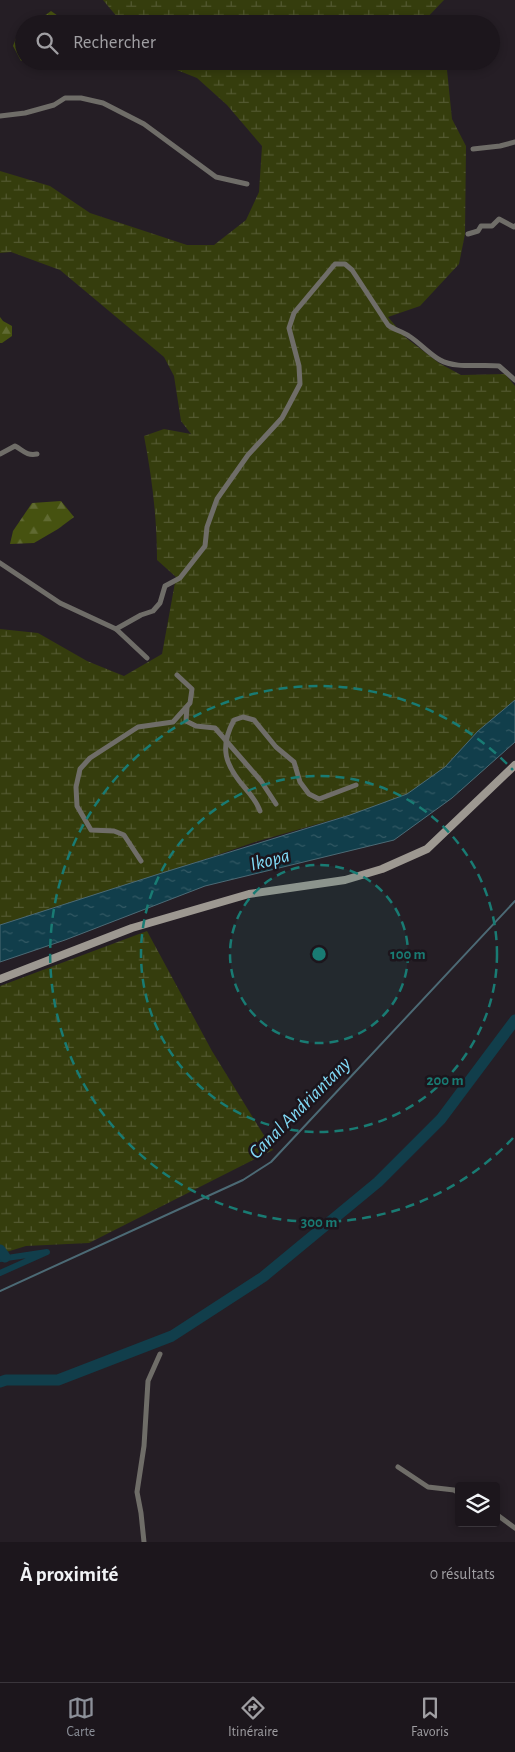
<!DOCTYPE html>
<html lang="fr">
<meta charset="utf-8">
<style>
body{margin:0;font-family:"Alegreya Sans",sans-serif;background:#251f25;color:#f1f3f6}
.controls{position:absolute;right:15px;bottom:15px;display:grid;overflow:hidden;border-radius:5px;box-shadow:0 2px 8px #0003}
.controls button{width:45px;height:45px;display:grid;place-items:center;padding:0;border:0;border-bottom:1px solid #3a353b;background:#1c161c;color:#f1f3f6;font:25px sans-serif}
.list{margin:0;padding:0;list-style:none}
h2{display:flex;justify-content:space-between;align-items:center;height:65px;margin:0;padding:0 20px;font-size:21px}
h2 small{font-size:16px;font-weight:400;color:#a09fa3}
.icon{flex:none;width:28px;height:28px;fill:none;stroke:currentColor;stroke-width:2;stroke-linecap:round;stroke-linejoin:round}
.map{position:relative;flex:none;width:515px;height:1542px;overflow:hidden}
.search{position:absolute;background:#1c161c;box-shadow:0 2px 8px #0003;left:15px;right:15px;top:15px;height:55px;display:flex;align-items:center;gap:12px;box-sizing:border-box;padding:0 18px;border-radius:28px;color:#a09fa3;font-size:19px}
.sheet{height:140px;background:#1c161c}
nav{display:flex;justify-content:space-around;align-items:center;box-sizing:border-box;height:70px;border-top:1px solid #3a353b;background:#1c161c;font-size:14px;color:#a09fa3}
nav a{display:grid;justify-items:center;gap:2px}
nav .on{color:#8c9099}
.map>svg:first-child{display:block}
.forest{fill:url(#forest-firs)}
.wetland{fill:url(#wetland-marsh)}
.water{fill:url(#water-ripples);stroke:#4c6a75}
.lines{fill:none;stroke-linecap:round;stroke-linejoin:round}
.stream{stroke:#4c6a75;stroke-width:2}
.canal{stroke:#113e4b;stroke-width:6}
.river{stroke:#113e4b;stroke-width:11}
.street{stroke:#6f6d68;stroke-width:5}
.secondary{stroke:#9d9891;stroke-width:8}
.ring{fill:none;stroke:#197b73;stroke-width:2.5;stroke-dasharray:9 6}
.labels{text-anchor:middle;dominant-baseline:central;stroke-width:5;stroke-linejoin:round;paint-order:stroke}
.water-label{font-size:20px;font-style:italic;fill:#80daf6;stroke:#1c151c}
.centre{fill:#197b73;stroke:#1c151c;stroke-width:2.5}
.ring-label{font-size:15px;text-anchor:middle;font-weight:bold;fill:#197b73;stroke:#1c151c;stroke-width:5;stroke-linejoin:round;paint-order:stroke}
</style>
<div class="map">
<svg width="515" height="1542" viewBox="0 0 515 1542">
<defs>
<pattern id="forest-firs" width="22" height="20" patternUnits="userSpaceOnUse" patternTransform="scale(1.25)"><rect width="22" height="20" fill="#465210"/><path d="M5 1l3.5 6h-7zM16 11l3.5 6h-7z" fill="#606a32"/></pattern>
<pattern id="wetland-marsh" width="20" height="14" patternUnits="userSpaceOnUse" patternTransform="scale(1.25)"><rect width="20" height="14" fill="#353d0d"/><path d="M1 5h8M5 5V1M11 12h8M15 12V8" fill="none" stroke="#525830"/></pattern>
<pattern id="water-ripples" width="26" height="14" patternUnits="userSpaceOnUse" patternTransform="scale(1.25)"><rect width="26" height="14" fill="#113e4b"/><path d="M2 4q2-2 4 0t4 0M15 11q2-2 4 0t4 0" fill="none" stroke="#335964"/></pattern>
</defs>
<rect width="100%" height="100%" fill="#251e25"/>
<g class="forest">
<polygon points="51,11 61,18 59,24 33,24"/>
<polygon points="24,30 24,59 21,61 13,46 18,33"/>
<polygon points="0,317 3,321 12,326 12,336 2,343 0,343"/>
<polygon points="61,501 74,517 58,529 34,543 10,544 13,531 32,503"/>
</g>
<g class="wetland">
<polygon points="103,0 444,0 421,24 123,24"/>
<path d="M154 61H441L447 70 452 119 466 146 465 234 459 264 420 306 388 317 405 337 439 363 461 375 505 374 515 386V700L478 731 445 767 416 789 391 803 255 842 69 906 0 925V629L38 633 87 661 124 676 162 654 176 577 157 560C157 518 152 477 144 436L164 429 191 434 181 421 174 376 164 357 60 270 11 252 0 253V171L50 186 90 213 187 245H214L246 220 259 192 262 146 227 105 197 78Z"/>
<polygon points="147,931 212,1051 273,1150 89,1243 26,1246 0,1254 0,986"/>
</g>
<polygon class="water" points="515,700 515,742 452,798 394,840 205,886 65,940 0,962 0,925 165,872 350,815 407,794 445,767 478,731"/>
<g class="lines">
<polyline class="stream" points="0,1291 243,1180 271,1162 515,901"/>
<polyline class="canal" points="0,1259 47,1252 0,1273"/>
<g class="river">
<polyline points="0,1250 5,1257"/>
<polyline points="0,1382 6,1380 58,1380 172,1336 263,1277 378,1182 441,1119 515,1020"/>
</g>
<g class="street">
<polyline points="0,116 25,113 54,105 65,98 81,98 103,103 144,124 216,177 247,184"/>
<polyline points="473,149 500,146 515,142"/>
<polyline points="468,234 478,231 481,226 492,226 499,219 514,227 515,226"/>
<path d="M0 454 15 446C23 450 26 456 37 454"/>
<polyline points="0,563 60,603 116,629 147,658"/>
<path d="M116 629 141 615 153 611 160 603 165 586 180 578 205 546 207 527 217 499 248 455 282 418 290 403 300 384 299 366 289 328 294 313 335 264H345L352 270 388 325C394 330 402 331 409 336 420 343 428 353 440 360 456 369 480 364 499 366L515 380"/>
<polyline points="187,707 186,721 196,726 215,728 261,781 276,804"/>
<path d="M260 811C257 802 252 796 245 788 225 765 219 748 234 720L243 717 254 720 276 747 294 762 300 782 309 794 319 799 356 785"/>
<polyline points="141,861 124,835 114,831 91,830 77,806 76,787 80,769 90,758 138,727 173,722 190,703 192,689 177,675"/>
<polyline points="398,1467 428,1487 454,1490 459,1493"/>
<polyline points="496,1514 515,1528"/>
<polyline points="144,1542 141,1513 137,1492 144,1446 148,1381 160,1354"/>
</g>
<polyline class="secondary" points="0,979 132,928 249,894 345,880 382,869 427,849 515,765"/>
</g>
<circle cx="319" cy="954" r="89" fill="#197b73" fill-opacity=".12"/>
<g class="ring">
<circle cx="319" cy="954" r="89"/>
<circle cx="319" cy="954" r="178"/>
<path d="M513 1138A268 268 0 1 1 513 770"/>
</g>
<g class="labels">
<g class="water-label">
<text transform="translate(270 860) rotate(-14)">Ikopa</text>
<text transform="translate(300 1108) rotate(-45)">Canal Andriantany</text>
</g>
</g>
<circle cx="319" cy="954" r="8" class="centre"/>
<g class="ring-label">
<text x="408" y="959">100 m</text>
<text x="445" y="1085">200 m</text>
<text x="319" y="1227">300 m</text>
</g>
</svg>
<div class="controls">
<button><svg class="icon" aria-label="layers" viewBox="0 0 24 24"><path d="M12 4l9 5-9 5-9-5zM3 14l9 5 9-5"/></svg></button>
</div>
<div class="search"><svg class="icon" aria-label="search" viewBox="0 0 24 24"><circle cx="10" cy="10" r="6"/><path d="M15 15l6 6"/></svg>Rechercher</div>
</div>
<section class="sheet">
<h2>À proximité<small>0 résultats</small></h2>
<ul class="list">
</ul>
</section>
<nav>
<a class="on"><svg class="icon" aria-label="map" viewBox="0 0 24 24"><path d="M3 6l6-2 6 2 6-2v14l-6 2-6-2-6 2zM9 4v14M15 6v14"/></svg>Carte</a>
<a><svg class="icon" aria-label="directions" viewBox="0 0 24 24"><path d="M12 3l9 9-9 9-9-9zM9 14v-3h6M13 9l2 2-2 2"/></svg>Itinéraire</a>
<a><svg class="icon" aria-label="saved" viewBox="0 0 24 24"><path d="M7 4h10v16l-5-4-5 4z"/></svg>Favoris</a>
</nav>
